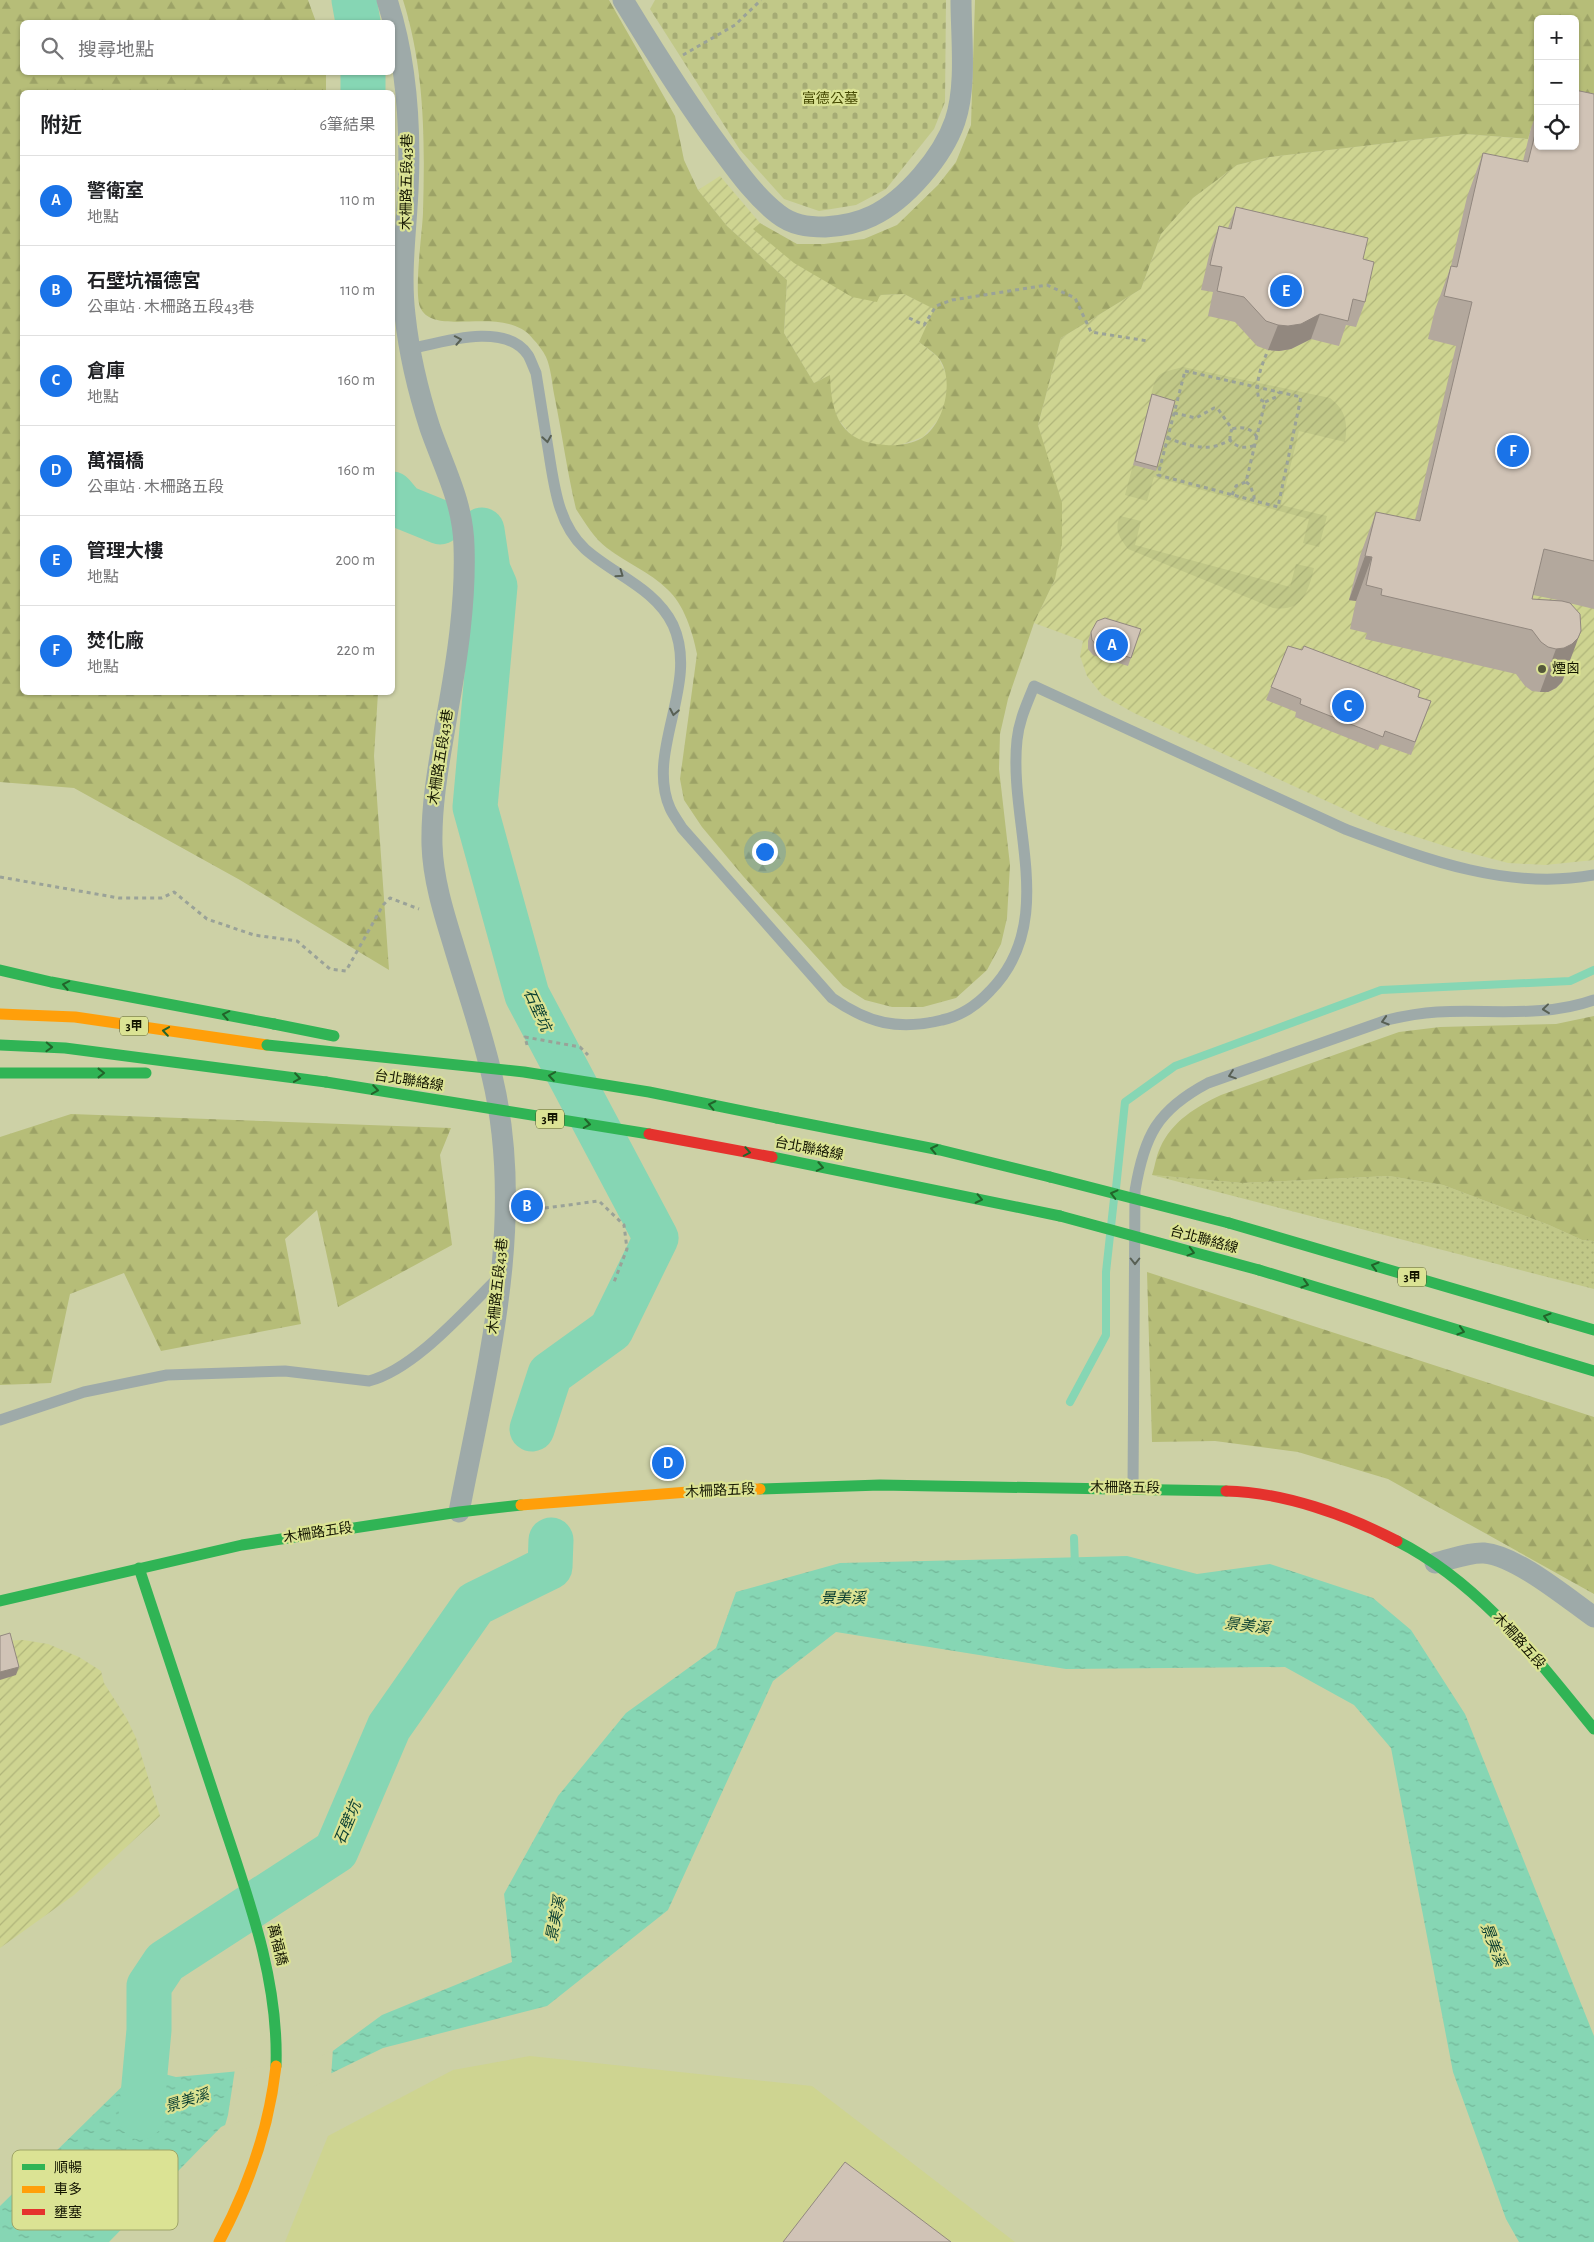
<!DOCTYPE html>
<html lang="zh-TW">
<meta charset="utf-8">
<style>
body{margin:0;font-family:"Alegreya Sans","Noto Sans TC",sans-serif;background:#f2f2f2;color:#202124}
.controls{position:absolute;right:15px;top:15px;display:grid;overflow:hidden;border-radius:8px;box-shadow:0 1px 4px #0004}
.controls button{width:45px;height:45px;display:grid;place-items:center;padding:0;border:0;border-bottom:1px solid #e0e0e0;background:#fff;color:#202124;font:25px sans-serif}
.you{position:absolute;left:764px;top:851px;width:18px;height:18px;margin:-12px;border:4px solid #fff;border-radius:50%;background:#1a73e8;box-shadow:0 0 0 8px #1a73e833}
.badge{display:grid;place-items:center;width:32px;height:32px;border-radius:50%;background:#1a73e8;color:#fff;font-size:16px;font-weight:700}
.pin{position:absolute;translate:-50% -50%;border:2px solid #fff;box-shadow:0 1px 5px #0006}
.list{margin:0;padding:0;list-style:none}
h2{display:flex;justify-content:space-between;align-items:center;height:65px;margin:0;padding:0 20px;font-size:21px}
h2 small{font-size:16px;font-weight:400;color:#757577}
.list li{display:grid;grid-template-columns:32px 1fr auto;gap:15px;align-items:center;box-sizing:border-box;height:90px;padding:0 20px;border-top:1px solid #e0e0e0}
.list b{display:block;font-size:19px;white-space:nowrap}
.list p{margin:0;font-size:16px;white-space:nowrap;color:#757577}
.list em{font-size:16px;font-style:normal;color:#757577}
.icon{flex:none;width:28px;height:28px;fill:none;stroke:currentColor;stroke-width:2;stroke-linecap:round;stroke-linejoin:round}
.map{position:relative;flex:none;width:1594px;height:2242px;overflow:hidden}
.search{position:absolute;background:#fff;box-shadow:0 1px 4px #0004;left:20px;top:20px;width:375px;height:55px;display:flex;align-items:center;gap:12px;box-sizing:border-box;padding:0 18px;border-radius:8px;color:#757577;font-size:19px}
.panel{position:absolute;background:#fff;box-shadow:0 1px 4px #0004;left:20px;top:90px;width:375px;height:605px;border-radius:8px}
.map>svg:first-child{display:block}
.built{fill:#ced491}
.industrial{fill:url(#industrial-furrows)}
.grass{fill:url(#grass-dots)}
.forest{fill:url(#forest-firs)}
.cemetery{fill:url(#cemetery-stones)}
.garden{fill:url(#garden-furrows)}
.water{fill:url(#water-ripples)}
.pier{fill:#cdd1a6}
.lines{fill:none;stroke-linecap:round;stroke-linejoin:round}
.stream{stroke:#86d6b4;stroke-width:8}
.river{stroke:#86d6b4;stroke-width:45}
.path{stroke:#9aa298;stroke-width:3;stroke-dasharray:4 4;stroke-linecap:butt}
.lane{stroke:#9eaaa9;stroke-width:11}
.street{stroke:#9eaaa9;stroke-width:21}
.fast{stroke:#30b455;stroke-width:11}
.slow{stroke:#ff9f0a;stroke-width:11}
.jam{stroke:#e5322d;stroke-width:11}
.fast-bridge{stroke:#30b455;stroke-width:11}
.jam-bridge{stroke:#e5322d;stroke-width:11}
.wall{fill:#b3a89d;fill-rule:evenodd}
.shaded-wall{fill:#92887f}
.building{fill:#d0c3b6;stroke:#92887f}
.oneway{stroke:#586054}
.oneway2{stroke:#22642a}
.poi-dot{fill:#54573a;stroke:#dbe394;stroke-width:2}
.labels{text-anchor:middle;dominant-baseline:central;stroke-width:4.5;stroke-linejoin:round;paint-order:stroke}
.shield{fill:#dbe394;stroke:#4f532c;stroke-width:1}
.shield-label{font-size:12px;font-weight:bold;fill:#131500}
.park-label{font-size:14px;fill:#454901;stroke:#dbe394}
.street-label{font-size:14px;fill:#131500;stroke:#dbe394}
.poi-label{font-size:14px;fill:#131500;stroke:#dbe394;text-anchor:start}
.water-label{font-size:15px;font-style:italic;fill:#073c30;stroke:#dbe394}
.key{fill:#dbe394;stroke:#9fa568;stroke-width:1}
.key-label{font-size:14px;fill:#131500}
</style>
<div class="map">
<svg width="1594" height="2242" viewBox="0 0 1594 2242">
<defs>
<pattern id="industrial-furrows" width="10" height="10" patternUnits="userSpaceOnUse" patternTransform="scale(1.25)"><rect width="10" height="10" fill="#ced491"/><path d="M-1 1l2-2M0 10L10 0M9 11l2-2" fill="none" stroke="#b0b57b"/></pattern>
<pattern id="grass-dots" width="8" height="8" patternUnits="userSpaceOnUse" patternTransform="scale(1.25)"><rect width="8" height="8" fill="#c1c888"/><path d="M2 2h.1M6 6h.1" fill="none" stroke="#a5ab74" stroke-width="1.8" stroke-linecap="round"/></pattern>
<pattern id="forest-firs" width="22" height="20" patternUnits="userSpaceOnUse" patternTransform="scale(1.25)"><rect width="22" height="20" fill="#b6bd78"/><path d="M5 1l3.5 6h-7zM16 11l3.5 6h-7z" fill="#9ca266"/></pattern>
<pattern id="cemetery-stones" width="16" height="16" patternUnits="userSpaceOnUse" patternTransform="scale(1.25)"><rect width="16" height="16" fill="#c1c888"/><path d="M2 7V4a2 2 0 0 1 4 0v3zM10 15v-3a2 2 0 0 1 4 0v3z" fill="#a5ab74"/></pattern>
<pattern id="garden-furrows" width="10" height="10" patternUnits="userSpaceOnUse" patternTransform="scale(1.25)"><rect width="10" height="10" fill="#c1c888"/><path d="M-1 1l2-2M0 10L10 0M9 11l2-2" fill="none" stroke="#a5ab74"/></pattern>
<pattern id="water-ripples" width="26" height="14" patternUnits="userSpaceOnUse" patternTransform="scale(1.25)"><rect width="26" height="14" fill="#86d6b4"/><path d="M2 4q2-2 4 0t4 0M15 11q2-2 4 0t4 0" fill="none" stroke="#73b799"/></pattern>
</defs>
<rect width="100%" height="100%" fill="#cdd1a6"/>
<polygon class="built" points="530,2056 812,2086 1015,2242 285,2242 328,2136 453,2070"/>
<g class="industrial">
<polygon points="1531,128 1538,146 1575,146 1594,141 1594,860 1545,865 1508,863 1448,847 1379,825 1134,713 1102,695 1087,676 1080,656 1083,641 1034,623 1055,579 1045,451 1038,425 1061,338 1141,289 1161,234 1193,198 1237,165 1270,157 1465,134 1527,139"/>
<polygon points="720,176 760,223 754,229 880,295 904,294 935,309 919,342 938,357 948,378 946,405 937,421 923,437 897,446 869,445 851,435 838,419 830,399 830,375 814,383 784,333 787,280 727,226 698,190"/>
<polygon points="23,1640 48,1644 79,1657 101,1671 104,1683 127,1719 136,1738 160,1816 74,1895 0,1948 0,1641"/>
</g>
<polygon class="grass" points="1152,1175 1242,1183 1389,1176 1443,1185 1549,1225 1582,1240 1594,1241 1594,1289"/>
<g class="forest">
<polygon points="0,0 308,0 316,22 22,22 22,72 326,73 326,92 22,92 22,692 378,693 374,756 389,970 240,880 74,788 0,782"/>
<path d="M403 0H609L675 116 684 160 698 190 727 226 787 280 784 333 814 383 830 375C831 415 841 443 886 445 897 446 912 444 922 438 945 424 956 376 937 356 932 351 925 347 919 342L934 309 904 294 880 295 877 302 852 297 794 263 753 229 760 223 797 244H824L864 239 897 225 938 185 956 162 971 125 975 0H1594V141L1575 137V19H1538V129L1531 128 1528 139 1465 134 1270 157 1237 165 1193 198 1161 234 1141 289 1061 338 1038 425 1062 503V543L1055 579 1034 623 1008 699 1000 734 999 769 1010 865 1007 918 1001 944 987 970 956 998 923 1007H892L865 1000 843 986 743 876 702 827 684 800 680 779 697 654C693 633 684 604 667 589 650 572 626 563 607 548 594 538 585 523 576 509 567 471 562 433 554 394 552 383 551 368 546 357 543 351 538 344 533 339 506 303 433 339 420 307 414 290 422 235 423 213 425 141 425 70 403 0Z"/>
<path d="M1594 1016V1241L1582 1240 1549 1225 1443 1185 1389 1176 1242 1183 1152 1175C1155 1167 1156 1156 1160 1148 1172 1121 1196 1107 1221 1095L1399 1032 1440 1027 1556 1024Z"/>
<polygon points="71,1114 451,1128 440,1155 452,1245 338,1307 317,1210 285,1239 301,1324 161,1351 124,1273 70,1294 51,1383 0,1385 0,1137"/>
<polygon points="1147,1272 1594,1417 1594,1594 1388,1479 1298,1452 1215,1441 1152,1442"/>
</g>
<polygon class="cemetery" points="655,0 946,0 945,102 934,129 886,189 856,205 819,211 784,199 740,150 650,9"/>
<g class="garden">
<path d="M1183 367 1330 398C1346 410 1348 423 1345 442L1299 431 1281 505 1327 516 1319 547 1303 543 1309 519 1154 477 1147 501 1125 495 1133 465 1156 471 1173 405 1150 399C1157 372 1156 374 1183 367Z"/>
<path d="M1120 516 1141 521 1135 545 1290 587 1296 564 1314 568C1308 593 1302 612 1273 608L1128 549C1119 537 1114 530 1120 516Z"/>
</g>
<polygon class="water" points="1127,1556 1197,1574 1270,1564 1373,1598 1411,1630 1465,1714 1594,2036 1594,2242 1519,2242 1506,2219 1453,2072 1391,1748 1354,1705 1285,1667 1066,1669 836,1632 773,1681 668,1910 547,2006 383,2048 221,2127 109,2242 0,2242 0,2206 141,2068 176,2077 315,2064 382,2015 512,1962 504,1894 558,1796 626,1713 716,1648 736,1592 840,1563"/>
<polygon class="pier" points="333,2048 331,2078 224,2129 228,2115 235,2069 314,2062"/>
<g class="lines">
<g class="stream">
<polyline points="1116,1188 1125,1102 1175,1066 1381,990 1570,981 1594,970"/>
<polyline points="1070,1402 1106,1335 1106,1272 1114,1199"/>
<polyline points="1074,1538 1075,1566"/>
</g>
<g class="river">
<polyline points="354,0 358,22"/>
<polyline points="363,92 363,72"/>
<polyline points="392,494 403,507 440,522"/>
<polyline points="482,530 488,570 495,586 475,807 527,995 656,1238 611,1330 550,1374 532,1429"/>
<polyline points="141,2117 149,2030 149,1986 165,1962 336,1851 389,1727 475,1604 550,1567 551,1540"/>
</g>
<g class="path">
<polyline points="683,55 735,25 761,0"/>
<polyline points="909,318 924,325 936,306 952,300 1047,285 1075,298 1091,332 1148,341"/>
<polygon points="1185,371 1301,397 1278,507 1158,475"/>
<polyline points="1265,402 1276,397 1279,392"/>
<path d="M1174 413 1196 418 1214 408 1218 409 1232 429C1242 426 1251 428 1257 437"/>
<path d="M1167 438C1190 446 1208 453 1230 440 1237 448 1245 449 1255 445"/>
<polyline points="1230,440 1230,434 1232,429"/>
<polyline points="1246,482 1250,485 1254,496 1254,500"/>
<path d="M1232 495 1236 486 1246 482 1265 402 1259 399C1254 383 1262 365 1268 350"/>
<polyline points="0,877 119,898 162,898 174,892 207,919 254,935 297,941 330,969 346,971 383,905 390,898 419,909"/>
<polyline points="527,1045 525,1037 580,1047 588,1055"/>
<polyline points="529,1210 599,1201 624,1225 627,1249 614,1282"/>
</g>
<g class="lane">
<path d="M410 349C442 342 505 321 528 355 531 360 533 367 536 373 540 398 544 423 548 448 554 483 557 523 585 549 614 575 655 588 673 625 700 684 645 751 670 808 673 815 678 821 682 828L832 998C868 1023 898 1031 942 1020 961 1016 977 1005 990 991 1059 921 1008 824 1017 740 1019 720 1027 704 1034 686L1345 829C1425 859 1508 891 1594 875"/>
<path d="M0 1420 84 1392 167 1375 285 1371 369 1381C415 1369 465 1310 499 1277"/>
<path d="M1133 1488 1135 1191C1144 1136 1157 1110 1208 1083L1387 1020C1404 1016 1420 1013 1437 1012 1488 1009 1545 1018 1594 1000"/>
</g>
<g class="street">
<path d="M387 0C407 61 411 127 408 191 406 232 400 274 405 315 409 353 418 391 430 428 444 468 463 502 464 546 466 602 457 660 447 715 440 758 431 801 432 845 433 878 443 911 453 943 466 987 482 1032 492 1076 527 1221 486 1371 459 1512"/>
<path d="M623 0C654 51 685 101 721 149 738 172 755 196 778 214 792 225 807 227 825 227 841 226 858 223 872 216 906 200 943 156 955 121 967 86 961 37 961 0"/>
<path d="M1435 1563C1450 1560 1468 1552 1484 1553 1517 1556 1567 1598 1594 1617"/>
</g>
<g class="fast">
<polyline points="0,970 51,982 274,1024"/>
<polyline points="0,1045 65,1048 326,1082"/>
<polyline points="0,1073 146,1073"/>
<polyline points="777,1118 940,1150 1050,1177"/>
<polyline points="772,1157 1060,1216"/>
<polyline points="1229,1223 1594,1330"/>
<polyline points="1259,1270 1594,1371"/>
<polyline points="760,1489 880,1485 1226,1491"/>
<path d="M1397 1541C1480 1583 1536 1658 1594 1729"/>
<path d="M139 1568C166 1650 193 1731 220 1813 247 1895 279 1978 276 2066"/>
<polyline points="0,1601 242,1545 459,1512 521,1505"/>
</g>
<g class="slow">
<polyline points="0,1014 75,1017 267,1045"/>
<polyline points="521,1505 714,1490 760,1489"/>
<path d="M219 2242C249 2186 269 2129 276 2066"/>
</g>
<path class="jam" d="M1226 1491C1283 1492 1347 1515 1397 1541"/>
<g class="fast-bridge">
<polyline points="274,1024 334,1036"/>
<polyline points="267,1045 524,1072 649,1092 777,1118"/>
<polyline points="326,1082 649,1134"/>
<polyline points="1050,1177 1229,1223"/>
<polyline points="1060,1216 1259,1270"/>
</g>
<polyline class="jam-bridge" points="649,1134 772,1157"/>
</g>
<g class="wall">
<path d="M1594 94V609L1569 603 1565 675 1562 682 1556 688 1548 692H1540L1532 691 1525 686 1516 674 1365 639 1367 633 1350 629 1356 601 1349 600 1360 556 1376 512 1415 520 1456 346 1428 339 1435 310 1451 266 1467 197 1483 153 1523 161 1531 128 1538 109V146ZM1533 595 1558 600 1532 599Z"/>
<polygon points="1236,207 1363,259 1365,302 1356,327 1346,325 1339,346 1311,339 1291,349 1279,351 1268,350 1257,346 1235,322 1208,316 1213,292 1201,290 1210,251 1219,226 1228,228"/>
<polygon points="1152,394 1157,467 1156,471 1133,465"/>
<polygon points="1141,629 1128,666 1093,655 1088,649 1088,641 1091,632"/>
<polygon points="1271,687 1418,697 1431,701 1411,755 1380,744 1378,750 1295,717 1296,712 1266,700"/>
</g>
<g class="shaded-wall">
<polygon points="1320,314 1311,339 1291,349 1279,351 1268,350 1278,325"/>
<polygon points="1365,556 1372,557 1356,601 1349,600"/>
<polygon points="1581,631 1562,682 1556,688 1548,692 1540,692 1556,649"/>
<polygon points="19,1667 16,1675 0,1680 0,1672"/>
</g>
<g class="building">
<polygon points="1575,90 1594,94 1594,561 1544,549 1532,599 1562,601 1570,603 1580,614 1581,631 1578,638 1572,644 1564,648 1556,649 1548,647 1541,642 1532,630 1381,595 1382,589 1366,585 1372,557 1365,556 1376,512 1420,521 1472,302 1444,296 1451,266 1457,267 1483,153 1528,162 1538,122 1538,146 1575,146"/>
<polygon points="1236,207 1368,238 1363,259 1374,262 1365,302 1353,299 1348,321 1320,314 1301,324 1288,326 1278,325 1266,321 1244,297 1217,291 1222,267 1210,265 1219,226 1231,229"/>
<polygon points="1152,394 1175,401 1157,467 1135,461"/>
<polygon points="1105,618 1141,629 1131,658 1097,646 1092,640 1091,632 1097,621"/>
<polygon points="1288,646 1302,650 1304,646 1420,690 1418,697 1431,701 1415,742 1385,731 1383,737 1300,704 1301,699 1271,687"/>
<polygon points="10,1633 19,1667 0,1672 0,1636"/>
<polygon points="845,2162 951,2242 783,2242"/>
</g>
<defs><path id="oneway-chevron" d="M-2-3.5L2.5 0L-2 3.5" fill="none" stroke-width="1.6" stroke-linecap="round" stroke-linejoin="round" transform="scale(1.25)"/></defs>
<g class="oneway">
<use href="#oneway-chevron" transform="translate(458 340) rotate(-11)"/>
<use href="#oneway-chevron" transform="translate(547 439) rotate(81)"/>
<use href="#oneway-chevron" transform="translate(620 574) rotate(35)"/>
<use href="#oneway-chevron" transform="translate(674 712) rotate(101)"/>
<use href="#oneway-chevron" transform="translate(1546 1009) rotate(174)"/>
<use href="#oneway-chevron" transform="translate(1385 1021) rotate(163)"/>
<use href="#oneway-chevron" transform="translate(1232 1075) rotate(161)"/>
<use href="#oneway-chevron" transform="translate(1135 1261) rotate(90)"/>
</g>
<g class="oneway2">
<use href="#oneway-chevron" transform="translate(66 985) rotate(-169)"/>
<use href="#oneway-chevron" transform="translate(226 1015) rotate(-169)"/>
<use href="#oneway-chevron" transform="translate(166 1031) rotate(-172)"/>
<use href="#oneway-chevron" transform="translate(49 1047) rotate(2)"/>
<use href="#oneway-chevron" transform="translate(101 1073)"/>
<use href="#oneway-chevron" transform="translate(552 1076) rotate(-171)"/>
<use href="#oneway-chevron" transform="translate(297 1078) rotate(8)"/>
<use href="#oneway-chevron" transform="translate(375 1090) rotate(9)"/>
<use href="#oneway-chevron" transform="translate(712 1105) rotate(-168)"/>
<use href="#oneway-chevron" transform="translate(587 1124) rotate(9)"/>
<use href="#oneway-chevron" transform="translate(934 1149) rotate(-168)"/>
<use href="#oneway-chevron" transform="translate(747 1152) rotate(11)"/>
<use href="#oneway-chevron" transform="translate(820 1167) rotate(11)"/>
<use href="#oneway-chevron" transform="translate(1114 1194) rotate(-166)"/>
<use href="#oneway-chevron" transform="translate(979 1199) rotate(12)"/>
<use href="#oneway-chevron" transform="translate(1191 1252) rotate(15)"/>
<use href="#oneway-chevron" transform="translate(1375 1266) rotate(-164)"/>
<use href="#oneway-chevron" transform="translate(1305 1284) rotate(17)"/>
<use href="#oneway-chevron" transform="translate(1547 1317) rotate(-164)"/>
<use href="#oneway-chevron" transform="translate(1461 1331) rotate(17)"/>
</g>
<circle class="poi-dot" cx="1542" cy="669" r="5"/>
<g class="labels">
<g class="shield">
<rect x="120" y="1016.5" width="28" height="19" rx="4"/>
<rect x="536" y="1109.5" width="28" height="19" rx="4"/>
<rect x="1398" y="1267.5" width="28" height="19" rx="4"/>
</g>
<g class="shield-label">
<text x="134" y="1026">3甲</text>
<text x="550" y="1119">3甲</text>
<text x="1412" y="1277">3甲</text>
</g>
<g class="park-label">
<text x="830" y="99">富德公墓</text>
</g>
<g class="street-label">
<text transform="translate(407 182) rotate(-89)">木柵路五段43巷</text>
<text transform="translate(441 757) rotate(-81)">木柵路五段43巷</text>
<text transform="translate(409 1081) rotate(9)">台北聯絡線</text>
<text transform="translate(809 1149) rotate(11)">台北聯絡線</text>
<text transform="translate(1204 1240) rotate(15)">台北聯絡線</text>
<text transform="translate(498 1286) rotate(-84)">木柵路五段43巷</text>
<text transform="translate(1125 1488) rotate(1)">木柵路五段</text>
<text transform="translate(720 1491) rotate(-3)">木柵路五段</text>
<text transform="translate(318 1533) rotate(-9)">木柵路五段</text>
<text transform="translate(1519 1641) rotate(48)">木柵路五段</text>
<text transform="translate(277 1945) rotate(76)">萬福橋</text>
</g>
<g class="poi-label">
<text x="1552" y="669">煙囪</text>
</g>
<g class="water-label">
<text transform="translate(537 1010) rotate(65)">石壁坑</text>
<text x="843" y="1598">景美溪</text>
<text transform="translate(1247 1626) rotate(7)">景美溪</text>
<text transform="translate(348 1823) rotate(-67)">石壁坑</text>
<text transform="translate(556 1919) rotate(-79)">景美溪</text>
<text transform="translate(1493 1945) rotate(69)">景美溪</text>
<text transform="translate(187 2101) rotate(-17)">景美溪</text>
</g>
</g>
<rect x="12" y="2150" width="166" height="80" rx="8" class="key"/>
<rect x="22" y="2164" width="23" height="6" fill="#30b455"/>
<rect x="22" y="2186" width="23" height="7" fill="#ff9f0a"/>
<rect x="22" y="2209" width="23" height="6" fill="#e5322d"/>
<g class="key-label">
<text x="54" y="2172">順暢</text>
<text x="54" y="2194">車多</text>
<text x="54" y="2217">壅塞</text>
</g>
</svg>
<div class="controls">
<button>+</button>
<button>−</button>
<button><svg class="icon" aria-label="locate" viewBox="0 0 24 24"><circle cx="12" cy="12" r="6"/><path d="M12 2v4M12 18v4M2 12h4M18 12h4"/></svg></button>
</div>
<div class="you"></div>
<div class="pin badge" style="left:1112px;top:645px">A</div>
<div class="pin badge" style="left:527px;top:1206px">B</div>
<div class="pin badge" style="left:1348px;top:706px">C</div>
<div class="pin badge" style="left:668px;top:1463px">D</div>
<div class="pin badge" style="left:1286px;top:291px">E</div>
<div class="pin badge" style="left:1513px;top:451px">F</div>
<div class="search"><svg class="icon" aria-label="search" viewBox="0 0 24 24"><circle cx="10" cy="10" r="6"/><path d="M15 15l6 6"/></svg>搜尋地點</div>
<section class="panel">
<h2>附近<small>6筆結果</small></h2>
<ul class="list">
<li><span class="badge">A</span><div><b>警衛室</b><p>地點</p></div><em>110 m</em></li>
<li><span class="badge">B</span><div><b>石壁坑福德宮</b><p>公車站 · 木柵路五段43巷</p></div><em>110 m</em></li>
<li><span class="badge">C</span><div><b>倉庫</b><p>地點</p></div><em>160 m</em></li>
<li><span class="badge">D</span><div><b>萬福橋</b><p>公車站 · 木柵路五段</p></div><em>160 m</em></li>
<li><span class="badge">E</span><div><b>管理大樓</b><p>地點</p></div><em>200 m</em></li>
<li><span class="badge">F</span><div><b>焚化廠</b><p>地點</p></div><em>220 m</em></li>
</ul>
</section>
</div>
